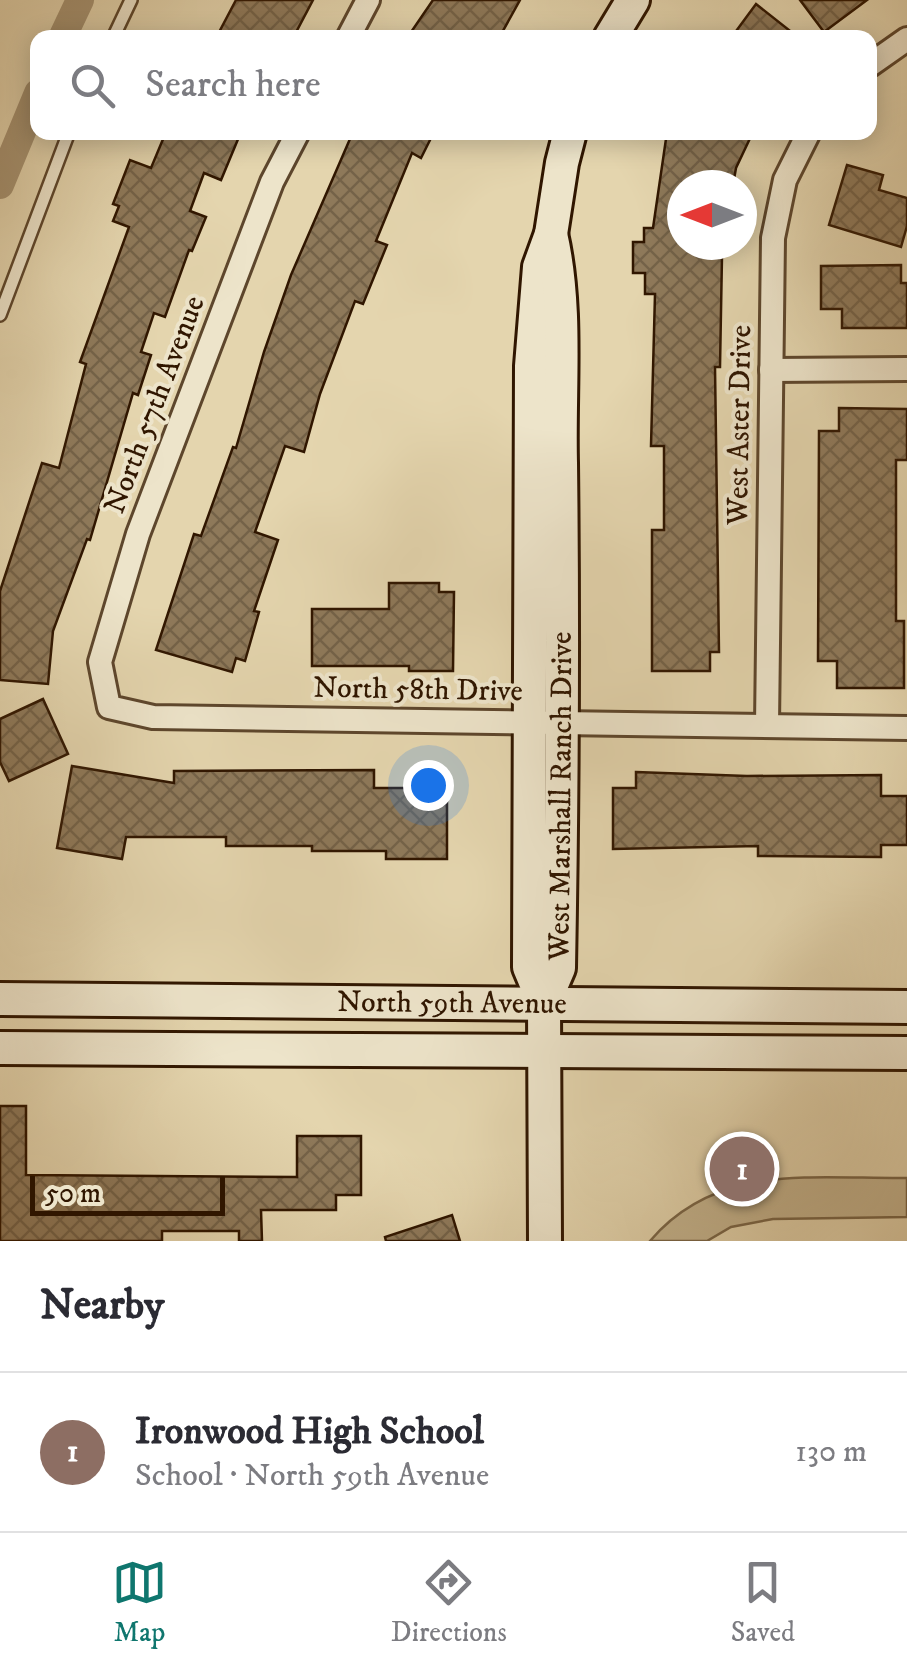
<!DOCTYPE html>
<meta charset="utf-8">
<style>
body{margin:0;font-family:"IM FELL DW Pica",serif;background:#f7f7f7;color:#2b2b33}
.compass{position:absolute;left:667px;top:170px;width:90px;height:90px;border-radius:50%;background:#fff;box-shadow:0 5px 25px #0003;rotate:270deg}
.scale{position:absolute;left:30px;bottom:25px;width:195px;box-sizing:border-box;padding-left:10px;border:5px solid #301600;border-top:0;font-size:28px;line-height:35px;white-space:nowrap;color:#301600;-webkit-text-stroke:8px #ede4ca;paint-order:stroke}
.you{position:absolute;left:428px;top:785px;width:35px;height:35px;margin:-25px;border:8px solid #fff;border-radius:50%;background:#1a73e8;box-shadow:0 0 0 15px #1a73e833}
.badge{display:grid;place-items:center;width:65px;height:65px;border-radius:50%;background:#0f766e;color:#fff;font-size:32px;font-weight:700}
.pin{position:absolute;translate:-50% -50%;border:5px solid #fff;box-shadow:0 2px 10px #0006}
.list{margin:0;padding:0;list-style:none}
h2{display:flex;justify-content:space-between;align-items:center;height:130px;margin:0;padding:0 40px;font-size:42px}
h2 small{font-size:32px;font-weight:400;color:#7c7c81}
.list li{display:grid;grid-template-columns:65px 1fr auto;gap:30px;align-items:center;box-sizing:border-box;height:160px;padding:0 40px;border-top:2px solid #e1e1e2}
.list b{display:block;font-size:38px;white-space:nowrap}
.list p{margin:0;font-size:32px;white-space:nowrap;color:#7c7c81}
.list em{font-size:32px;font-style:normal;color:#7c7c81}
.icon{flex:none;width:55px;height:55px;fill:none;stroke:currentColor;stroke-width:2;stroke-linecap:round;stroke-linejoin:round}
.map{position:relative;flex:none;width:907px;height:1241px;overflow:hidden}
.search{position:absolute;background:#fff;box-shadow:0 5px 25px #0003;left:30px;right:30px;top:30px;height:110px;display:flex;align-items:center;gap:25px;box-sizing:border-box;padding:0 35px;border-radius:20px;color:#7c7c81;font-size:38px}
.sheet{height:290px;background:#fff}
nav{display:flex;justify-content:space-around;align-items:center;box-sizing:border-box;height:140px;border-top:2px solid #e1e1e2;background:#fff;font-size:28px;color:#7c7c81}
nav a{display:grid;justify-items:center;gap:5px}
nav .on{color:#0f766e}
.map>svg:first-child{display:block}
.green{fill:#c5b590;stroke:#7a6648;stroke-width:2.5}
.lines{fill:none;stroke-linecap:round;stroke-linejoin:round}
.canal{stroke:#a79473;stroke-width:28}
.building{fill:url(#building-cross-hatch);stroke:#301600;stroke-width:2.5}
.lane-casing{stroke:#5d462c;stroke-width:16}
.street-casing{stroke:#5d462c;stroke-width:28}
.secondary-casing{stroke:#301600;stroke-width:38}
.lane{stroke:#ede4ca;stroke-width:11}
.street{stroke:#ede4ca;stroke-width:22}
.secondary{stroke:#ede4ca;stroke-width:32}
.labels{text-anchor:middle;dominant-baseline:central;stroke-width:8;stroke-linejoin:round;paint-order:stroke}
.street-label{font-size:30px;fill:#301600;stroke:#ede4ca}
</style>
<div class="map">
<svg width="907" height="1241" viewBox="0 0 907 1241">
<defs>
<pattern id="building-cross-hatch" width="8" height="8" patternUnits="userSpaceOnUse" patternTransform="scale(2.5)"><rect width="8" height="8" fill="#8e795a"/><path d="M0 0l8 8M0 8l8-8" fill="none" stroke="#746248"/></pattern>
</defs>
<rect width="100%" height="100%" fill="#e4d5ae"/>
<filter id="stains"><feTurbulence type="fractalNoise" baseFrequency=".002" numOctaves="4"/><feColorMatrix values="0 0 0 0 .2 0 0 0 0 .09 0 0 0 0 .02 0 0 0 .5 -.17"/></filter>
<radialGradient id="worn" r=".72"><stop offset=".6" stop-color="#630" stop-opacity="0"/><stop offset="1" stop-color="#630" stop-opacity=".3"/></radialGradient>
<path class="green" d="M907 1178V1217L773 1219 731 1227 707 1241H650C717 1162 814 1179 907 1178Z"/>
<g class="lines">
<g class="canal">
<polyline points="62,38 80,0"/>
<polyline points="0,185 38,93"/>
</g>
</g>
<g class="building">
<polygon points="236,0 313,0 293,38 216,38"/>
<polygon points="433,0 520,0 499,38 407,38"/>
<polygon points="800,0 867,0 824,32"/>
<polygon points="756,4 799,38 731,38"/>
<polygon points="166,132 241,132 221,180 204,173 190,211 206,217 192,251 189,250 165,317 154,313 141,352 151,355 138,395 133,393 90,540 87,539 53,631 48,684 0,680 0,591 42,463 59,468 86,364 80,362 129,227 113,221 119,206 113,204 130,160 151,168"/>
<polygon points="353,132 434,132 421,158 412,153 376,241 387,245 363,304 355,301 320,394 304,452 285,446 255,532 278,540 254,611 259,612 245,661 236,658 232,672 156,650 194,534 201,536 233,447 236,448 264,352 291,275"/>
<polygon points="667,132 753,132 736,168 733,185 682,185 682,245 705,245 705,256 722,256 720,367 715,367 719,652 710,652 710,671 652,671 652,530 664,530 664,446 651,446 655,294 645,294 645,273 633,273 633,242 644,242 644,228 653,228"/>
<polygon points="847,165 883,175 879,190 907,198 907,226 901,247 829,225"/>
<polygon points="901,265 901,283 907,283 907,328 842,328 842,309 821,309 821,266"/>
<polygon points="839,408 907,409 907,460 896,460 896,621 904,621 904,688 837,688 837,661 818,661 819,431 839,431"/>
<polygon points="389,583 439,583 439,592 454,592 453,671 409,671 409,666 312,666 312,609 389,609"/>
<polygon points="43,699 68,754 9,781 0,762 0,719"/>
<polygon points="72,766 174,783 174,771 374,770 374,788 415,788 415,771 447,771 447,859 386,859 386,851 312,851 312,846 226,846 226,837 126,837 122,859 57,848"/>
<polygon points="636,772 747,776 881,775 881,796 907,796 907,845 881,845 881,857 758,856 758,846 613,849 613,788 636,788"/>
<polygon points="0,1106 26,1106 26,1175 297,1177 297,1136 361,1136 361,1195 336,1195 336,1210 261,1210 262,1241 239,1241 239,1231 162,1231 162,1241 0,1241"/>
<polygon points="452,1215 460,1241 386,1241 385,1237"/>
</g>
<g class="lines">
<g class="lane-casing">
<g id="lane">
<polyline points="113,38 131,0"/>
<polyline points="0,315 69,132"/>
</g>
</g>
<g class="street-casing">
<g id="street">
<polyline points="348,38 368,0"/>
<polyline points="870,65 907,39"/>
<polyline points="298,132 272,182 138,534 100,662 109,707 153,717 907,728"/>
<polyline points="771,370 907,369"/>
<polyline points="767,725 773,238 785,180 809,132"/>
</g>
</g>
<g class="secondary-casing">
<g id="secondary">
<polyline points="610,38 633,0"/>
<path id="s1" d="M0 999 907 1007"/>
<polyline points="544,1003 529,967 531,366 539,267 551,234 562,163 570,132"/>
<polyline points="0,1048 907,1053"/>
<path id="s2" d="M545 1241 544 1003 559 968C562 799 563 631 561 463 559 388 568 308 551 234"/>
</g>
</g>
<use href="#lane" class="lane"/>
<use href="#street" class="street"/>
<use href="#secondary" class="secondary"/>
</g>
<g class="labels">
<g class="street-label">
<text transform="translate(155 405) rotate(-69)">North 57th Avenue</text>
<text transform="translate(740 425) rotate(-89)">West Aster Drive</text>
<text transform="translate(418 690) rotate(1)">North 58th Drive</text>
<text stroke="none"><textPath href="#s2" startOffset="448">West Marshall Ranch Drive</textPath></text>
<text stroke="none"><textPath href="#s1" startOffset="452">North 59th Avenue</textPath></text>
</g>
</g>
<rect width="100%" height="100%" filter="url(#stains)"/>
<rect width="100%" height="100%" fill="url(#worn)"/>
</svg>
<svg class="compass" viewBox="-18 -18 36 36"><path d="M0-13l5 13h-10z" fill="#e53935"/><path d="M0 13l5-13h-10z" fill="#7c7c81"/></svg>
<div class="scale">50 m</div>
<div class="you"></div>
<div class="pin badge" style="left:742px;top:1169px;background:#8d6e63">1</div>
<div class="search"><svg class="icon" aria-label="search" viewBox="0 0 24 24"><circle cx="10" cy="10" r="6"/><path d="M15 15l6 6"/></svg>Search here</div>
</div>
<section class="sheet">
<h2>Nearby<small></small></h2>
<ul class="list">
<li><span class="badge" style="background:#8d6e63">1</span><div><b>Ironwood High School</b><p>School · North 59th Avenue</p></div><em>130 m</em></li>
</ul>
</section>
<nav>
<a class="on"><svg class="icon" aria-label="map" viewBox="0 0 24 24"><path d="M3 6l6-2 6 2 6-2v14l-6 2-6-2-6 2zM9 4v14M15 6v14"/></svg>Map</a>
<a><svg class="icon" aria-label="directions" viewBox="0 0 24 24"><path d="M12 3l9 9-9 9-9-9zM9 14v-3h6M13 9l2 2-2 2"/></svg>Directions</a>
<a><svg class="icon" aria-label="saved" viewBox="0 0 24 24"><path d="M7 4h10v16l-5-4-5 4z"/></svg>Saved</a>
</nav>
